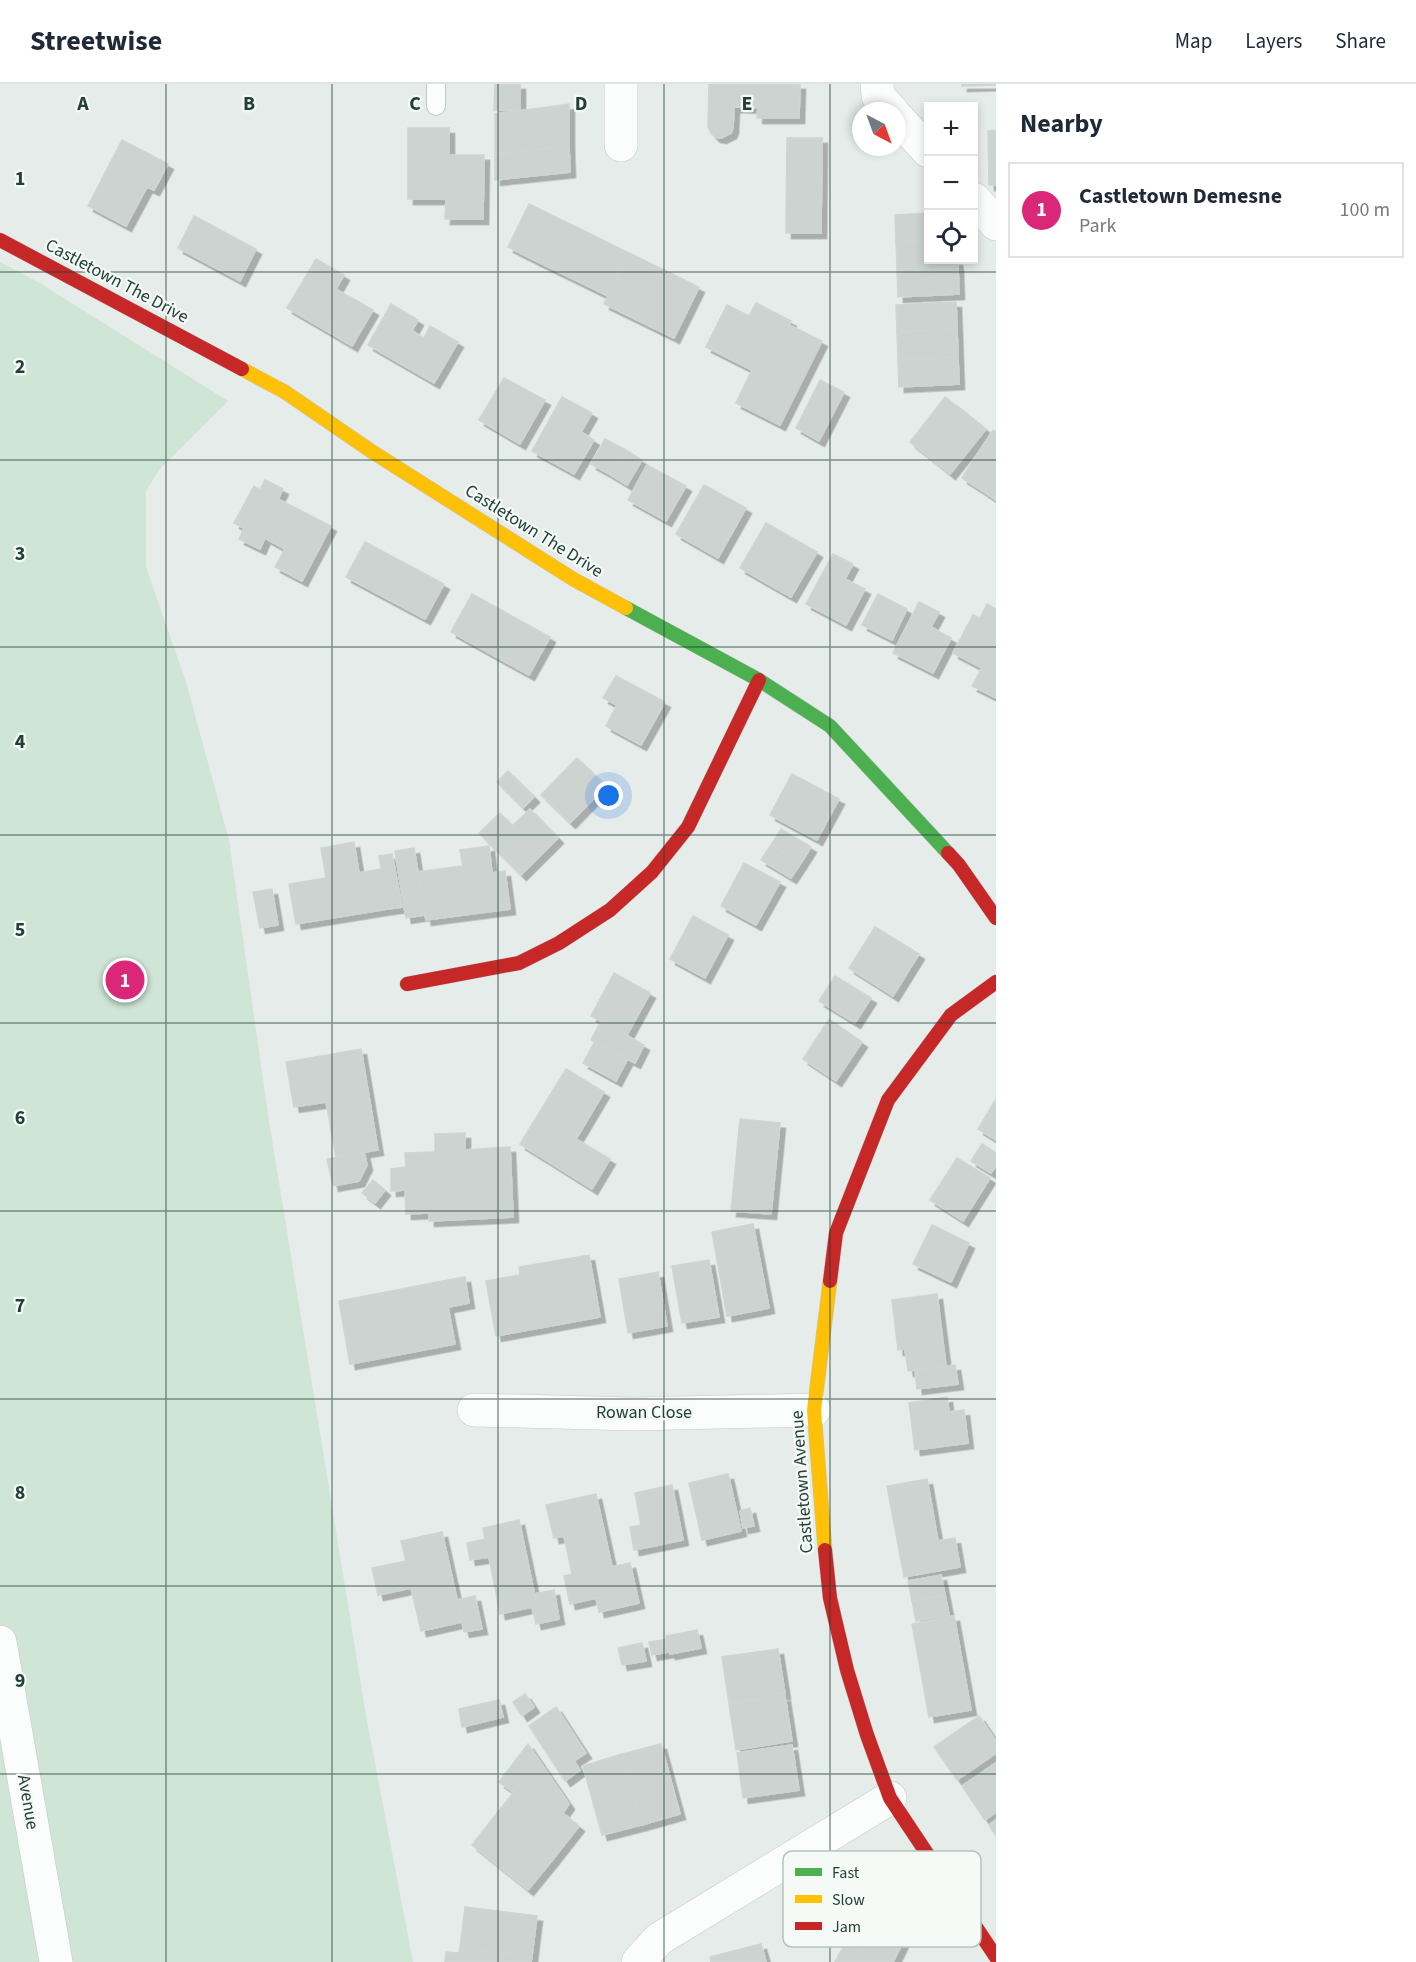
<!DOCTYPE html>
<meta charset="utf-8">
<style>
body{margin:0;font-family:"Source Sans 3",sans-serif;background:#f2f2f3;color:#1f2937}
.controls{position:absolute;right:18px;top:18px;display:grid;overflow:hidden;border-radius:0px;box-shadow:0 3px 9px #0003}
.controls button{width:54px;height:54px;display:grid;place-items:center;padding:0;border:0;border-bottom:2px solid #e0e1e3;background:#fff;color:#1f2937;font:30px sans-serif}
.compass{position:absolute;left:852px;top:18px;width:54px;height:54px;border-radius:50%;background:#fff;box-shadow:0 3px 9px #0003;rotate:139deg}
.you{position:absolute;left:609px;top:712px;width:21px;height:21px;margin:-15px;border:4px solid #fff;border-radius:50%;background:#1a73e8;box-shadow:0 0 0 9px #1a73e833}
.badge{display:grid;place-items:center;width:39px;height:39px;border-radius:50%;background:#db2777;color:#fff;font-size:20px;font-weight:700}
.pin{position:absolute;translate:-50% -50%;border:3px solid #fff;box-shadow:0 2px 6px #0006}
.list{margin:0;padding:0;list-style:none}
h2{display:flex;justify-content:space-between;align-items:center;height:78px;margin:0;padding:0 24px;font-size:26px}
h2 small{font-size:20px;font-weight:400;color:#747a83}
.list li{display:grid;grid-template-columns:39px 1fr auto;gap:18px;align-items:center;box-sizing:border-box;height:96px;margin:0 12px 12px;padding:0 12px;border:2px solid #e0e1e3;border-radius:0px}
.list b{display:block;font-size:22px;white-space:nowrap}
.list p{margin:0;font-size:20px;white-space:nowrap;color:#747a83}
.list em{font-size:20px;font-style:normal;color:#747a83}
.icon{flex:none;width:33px;height:33px;fill:none;stroke:currentColor;stroke-width:2;stroke-linecap:round;stroke-linejoin:round}
.map{position:relative;flex:none;width:996px;height:1878px;overflow:hidden}
header{display:flex;align-items:center;gap:36px;box-sizing:border-box;height:84px;padding:0 30px;background:#fff;border-bottom:2px solid #e0e1e3}
header strong{font-size:28px}
nav{display:flex;gap:33px;margin-inline-start:auto;font-size:21px}
main{display:flex}
aside{flex:1;background:#fff}
.map>svg:first-child{display:block}
.green{fill:#cfe5d6}
.building{fill:#cdd3d1;stroke:#cfd5d2;stroke-width:1.5;filter:url(#shadow)}
.lines{fill:none;stroke-linecap:round;stroke-linejoin:round}
.lane-casing{stroke:#c3c9c6;stroke-width:20}
.street-casing{stroke:#c3c9c6;stroke-width:34}
.fast-casing{stroke:#c2c9c6;stroke-width:15}
.slow-casing{stroke:#c2c9c6;stroke-width:15}
.jam-casing{stroke:#c2c9c6;stroke-width:15}
.lane{stroke:#fbfcfc;stroke-width:18}
.street{stroke:#fbfcfc;stroke-width:33}
.fast{stroke:#4caf50;stroke-width:14}
.slow{stroke:#ffc107;stroke-width:14}
.jam{stroke:#c62828;stroke-width:14}
.grid{fill:none;stroke:#224039;stroke-width:1.5;stroke-opacity:0.55}
.labels{text-anchor:middle;dominant-baseline:central;stroke-width:4.5;stroke-linejoin:round;paint-order:stroke}
.street-label{font-size:18px;fill:#224039;stroke:#f5faf7}
.key{fill:#f5faf7;stroke:#b6c2be;stroke-width:1.5}
.key-label{font-size:16px;fill:#224039}
.grid-label{font-size:20px;text-anchor:middle;font-weight:bold;fill:#224039;stroke:#f5faf7;stroke-width:4.5;stroke-linejoin:round;paint-order:stroke}
</style>
<header>
<strong>Streetwise</strong>
<nav><a>Map</a><a>Layers</a><a>Share</a></nav>
</header>
<main>
<div class="map">
<svg width="996" height="1878" viewBox="0 0 996 1878">
<defs>
<filter id="shadow"><feDropShadow dx="5.5" dy="5.5" stdDeviation="0" flood-color="#0004"/></filter>
</defs>
<rect width="100%" height="100%" fill="#e6ece9"/>
<polygon class="green" points="0,178 38,198 228,317 159,386 146,407 146,483 186,598 229,756 269,1037 367,1637 413,1878 0,1878"/>
<g class="building">
<polygon points="495,0 520,0 520,27 494,26"/>
<polygon points="709,0 800,0 799,34 757,34 758,24 734,23 733,44 731,49 721,54 715,53 711,49 708,43"/>
<polygon points="962,0 996,0 996,1 962,2"/>
<polygon points="569,20 569,62 495,70 495,30"/>
<polygon points="408,44 449,44 449,71 484,71 483,135 445,135 446,115 408,115"/>
<polygon points="996,46 996,101 989,101 988,47"/>
<polygon points="787,54 822,54 821,149 786,149"/>
<polygon points="122,56 168,80 154,106 147,103 126,142 88,122"/>
<polygon points="569,62 570,88 495,96 495,70"/>
<polygon points="529,120 564,137 536,177 508,163"/>
<polygon points="928,129 928,156 896,158 895,131"/>
<polygon points="194,132 256,165 240,197 178,164"/>
<polygon points="564,137 629,169 608,212 536,177"/>
<polygon points="928,156 928,176 957,176 958,182 897,185 896,158"/>
<polygon points="629,169 699,203 674,254 604,220"/>
<polygon points="316,175 344,191 336,205 351,214 330,249 287,224"/>
<polygon points="958,182 959,210 898,213 897,185"/>
<polygon points="350,213 373,226 352,262 330,249"/>
<polygon points="956,218 957,245 897,248 896,221"/>
<polygon points="756,219 791,237 789,241 822,257 780,341 736,319 752,286 706,263 727,221 749,232"/>
<polygon points="391,220 418,236 412,247 424,254 430,242 458,258 434,299 368,261"/>
<polygon points="957,245 958,273 898,276 897,248"/>
<polygon points="958,273 959,300 899,303 898,276"/>
<polygon points="504,294 545,316 520,360 479,336"/>
<polygon points="820,296 844,308 819,357 796,344"/>
<polygon points="562,313 592,329 581,348 594,356 574,390 532,367"/>
<polygon points="945,313 965,328 929,373 910,358"/>
<polygon points="965,328 986,345 950,390 929,373"/>
<polygon points="993,346 996,348 996,389 984,408 962,394"/>
<polygon points="605,355 624,365 609,390 591,380"/>
<polygon points="624,365 642,376 627,401 609,390"/>
<polygon points="647,381 686,402 666,437 628,416"/>
<polygon points="996,389 996,416 984,408"/>
<polygon points="265,396 283,405 278,415 331,442 302,497 275,483 285,465 265,454 260,465 239,455 244,444 234,439 254,402 260,406"/>
<polygon points="704,401 746,424 718,474 676,450"/>
<polygon points="766,439 817,468 791,513 740,484"/>
<polygon points="365,458 444,500 425,535 346,493"/>
<polygon points="833,470 853,480 845,495 865,505 846,541 806,520"/>
<polygon points="472,510 550,553 529,591 451,548"/>
<polygon points="878,510 907,525 892,556 862,541"/>
<polygon points="919,518 939,528 931,543 951,554 933,589 893,569"/>
<polygon points="987,520 996,525 996,614 972,602 982,584 953,569 973,531 980,534"/>
<polygon points="616,592 665,618 641,661 606,642 617,621 603,614"/>
<polygon points="577,674 606,702 570,739 541,711"/>
<polygon points="508,687 534,713 523,724 497,698"/>
<polygon points="792,690 839,715 817,756 770,731"/>
<polygon points="530,725 558,754 521,791 479,749 500,729 512,742"/>
<polygon points="781,745 811,763 801,779 771,761"/>
<polygon points="354,758 359,789 381,785 388,825 296,840 289,800 326,794 321,764"/>
<polygon points="771,761 801,779 791,794 761,776"/>
<polygon points="489,762 492,789 505,787 510,825 426,836 418,788 463,782 460,766"/>
<polygon points="414,764 425,831 406,834 395,767"/>
<polygon points="392,770 402,823 388,825 379,772"/>
<polygon points="744,779 780,798 756,841 721,822"/>
<polygon points="272,805 278,841 260,844 253,808"/>
<polygon points="693,832 728,851 705,894 670,875"/>
<polygon points="875,843 919,870 893,912 849,884"/>
<polygon points="614,889 650,909 627,951 591,932"/>
<polygon points="835,892 871,914 855,939 819,917"/>
<polygon points="829,935 862,958 836,997 803,975"/>
<polygon points="601,937 644,961 635,979 591,956"/>
<polygon points="594,959 627,976 616,997 583,979"/>
<polygon points="361,965 378,1066 336,1073 326,1018 294,1023 286,978"/>
<polygon points="566,985 604,1008 576,1055 610,1075 592,1105 520,1060"/>
<polygon points="996,1015 996,1056 978,1045"/>
<polygon points="740,1035 780,1039 771,1130 731,1127"/>
<polygon points="465,1049 465,1066 510,1063 513,1133 429,1137 429,1129 406,1130 405,1106 391,1107 391,1085 406,1083 405,1069 435,1068 435,1050"/>
<polygon points="982,1060 996,1069 996,1082 991,1089 971,1077"/>
<polygon points="364,1068 367,1081 359,1097 333,1102 327,1075"/>
<polygon points="957,1074 990,1094 963,1137 930,1116"/>
<polygon points="373,1096 385,1106 375,1119 362,1109"/>
<polygon points="753,1140 769,1224 727,1232 712,1148"/>
<polygon points="932,1141 969,1159 951,1198 913,1180"/>
<polygon points="589,1171 600,1233 496,1252 486,1197 520,1191 519,1183"/>
<polygon points="709,1176 719,1233 682,1239 672,1182"/>
<polygon points="658,1188 667,1242 628,1249 619,1195"/>
<polygon points="465,1193 469,1219 448,1223 443,1197"/>
<polygon points="443,1197 455,1260 350,1280 339,1217"/>
<polygon points="937,1210 946,1282 908,1287 905,1265 898,1266 892,1216"/>
<polygon points="955,1281 958,1300 917,1305 915,1286"/>
<polygon points="947,1313 949,1328 964,1326 968,1359 915,1366 909,1319"/>
<polygon points="728,1390 741,1447 702,1456 689,1399"/>
<polygon points="927,1395 938,1457 955,1454 960,1483 904,1493 887,1402"/>
<polygon points="672,1401 683,1456 634,1466 630,1443 641,1441 635,1409"/>
<polygon points="596,1410 612,1483 630,1479 639,1519 599,1528 596,1514 570,1520 564,1492 572,1490 564,1452 554,1454 546,1421"/>
<polygon points="750,1424 754,1442 743,1444 740,1427"/>
<polygon points="519,1436 537,1522 500,1530 489,1473 470,1476 467,1459 485,1455 483,1444"/>
<polygon points="442,1448 462,1538 421,1547 411,1504 378,1511 372,1484 406,1477 401,1457"/>
<polygon points="941,1491 945,1511 912,1517 908,1497"/>
<polygon points="554,1506 559,1535 536,1540 532,1523 537,1522 534,1510"/>
<polygon points="945,1511 949,1531 916,1537 912,1517"/>
<polygon points="475,1512 482,1545 464,1548 457,1516"/>
<polygon points="954,1532 971,1626 929,1633 912,1540"/>
<polygon points="697,1546 701,1564 670,1570 666,1552"/>
<polygon points="667,1555 669,1568 652,1571 649,1558"/>
<polygon points="642,1559 646,1577 622,1581 618,1564"/>
<polygon points="778,1565 785,1610 729,1619 722,1573"/>
<polygon points="525,1610 534,1623 522,1632 513,1618"/>
<polygon points="785,1612 792,1657 736,1666 729,1620"/>
<polygon points="499,1616 503,1633 462,1643 459,1625"/>
<polygon points="556,1623 586,1669 574,1677 580,1686 565,1697 529,1642"/>
<polygon points="979,1632 996,1657 996,1669 957,1696 934,1663"/>
<polygon points="528,1660 569,1720 563,1729 523,1697 513,1708 499,1698"/>
<polygon points="661,1660 680,1730 641,1741 622,1670"/>
<polygon points="792,1661 799,1706 743,1714 737,1669"/>
<polygon points="622,1670 641,1741 602,1751 583,1682"/>
<polygon points="996,1679 996,1728 985,1736 962,1702"/>
<polygon points="523,1697 579,1742 554,1774 497,1729"/>
<polygon points="497,1729 554,1774 528,1806 472,1761"/>
<polygon points="996,1736 996,1752 989,1741"/>
<polygon points="465,1823 537,1832 532,1872 460,1864"/>
<polygon points="874,1834 907,1850 893,1878 835,1878 846,1857 859,1864"/>
<polygon points="761,1860 766,1878 711,1878 710,1873"/>
<polygon points="460,1864 532,1872 531,1878 445,1878 446,1868 459,1869"/>
</g>
<g class="lines">
<g class="lane-casing">
<polyline id="lane" points="436,22 436,0"/>
</g>
<g class="street-casing">
<g id="street">
<polyline points="621,0 621,61"/>
<polyline points="877,0 878,12 892,27"/>
<polyline points="897,33 928,67"/>
<polyline points="974,115 996,140"/>
<polyline points="474,1326 634,1330 814,1326"/>
<polyline points="0,1558 56,1878"/>
<polyline points="638,1878 659,1855 890,1714"/>
</g>
</g>
<g class="fast-casing">
<polyline id="fast" points="626,524 759,596 830,642 948,769"/>
</g>
<g class="slow-casing">
<g id="slow">
<polyline points="242,285 285,308 371,367 573,495 626,524"/>
<polyline points="825,1466 814,1326 830,1197"/>
</g>
</g>
<g class="jam-casing">
<g id="jam">
<polyline points="0,156 242,285"/>
<polyline points="948,769 959,781 996,834"/>
<polyline points="407,900 519,879 559,859 610,826 652,788 688,743 759,596"/>
<polyline points="830,1197 836,1149 888,1016 951,931 996,898"/>
<polyline points="825,1466 830,1514 847,1586 867,1651 890,1714 996,1873"/>
</g>
</g>
<use href="#lane" class="lane"/>
<use href="#street" class="street"/>
<use href="#fast" class="fast"/>
<use href="#slow" class="slow"/>
<use href="#jam" class="jam"/>
</g>
<path class="grid" d="M166 0V1878M332 0V1878M498 0V1878M664 0V1878M830 0V1878M0 188H996M0 376H996M0 563H996M0 751H996M0 939H996M0 1127H996M0 1315H996M0 1502H996M0 1690H996"/>
<g class="labels">
<g class="street-label">
<text transform="translate(117 197) rotate(28)">Castletown The Drive</text>
<text transform="translate(534 447) rotate(32)">Castletown The Drive</text>
<text x="644" y="1328">Rowan Close</text>
<text transform="translate(802 1398) rotate(-94)">Castletown Avenue</text>
<text transform="translate(28 1718) rotate(80)">Avenue</text>
</g>
</g>
<rect x="783" y="1767" width="198" height="96" rx="9" class="key"/>
<rect x="795" y="1784" width="27" height="8" fill="#4caf50"/>
<rect x="795" y="1811" width="27" height="8" fill="#ffc107"/>
<rect x="795" y="1838" width="27" height="8" fill="#c62828"/>
<g class="key-label">
<text x="832" y="1794">Fast</text>
<text x="832" y="1821">Slow</text>
<text x="832" y="1848">Jam</text>
</g>
<g class="grid-label">
<text x="83" y="26">A</text>
<text x="249" y="26">B</text>
<text x="415" y="26">C</text>
<text x="581" y="26">D</text>
<text x="747" y="26">E</text>
<text x="20" y="101">1</text>
<text x="20" y="289">2</text>
<text x="20" y="476">3</text>
<text x="20" y="664">4</text>
<text x="20" y="852">5</text>
<text x="20" y="1040">6</text>
<text x="20" y="1228">7</text>
<text x="20" y="1415">8</text>
<text x="20" y="1603">9</text>
</g>
</svg>
<div class="controls">
<button>+</button>
<button>−</button>
<button><svg class="icon" aria-label="locate" viewBox="0 0 24 24"><circle cx="12" cy="12" r="6"/><path d="M12 2v4M12 18v4M2 12h4M18 12h4"/></svg></button>
</div>
<svg class="compass" viewBox="-18 -18 36 36"><path d="M0-13l5 13h-10z" fill="#e53935"/><path d="M0 13l5-13h-10z" fill="#747a83"/></svg>
<div class="you"></div>
<div class="pin badge" style="left:125px;top:896px">1</div>
</div>
<aside>
<h2>Nearby<small></small></h2>
<ul class="list">
<li><span class="badge">1</span><div><b>Castletown Demesne</b><p>Park</p></div><em>100 m</em></li>
</ul>
</aside>
</main>
